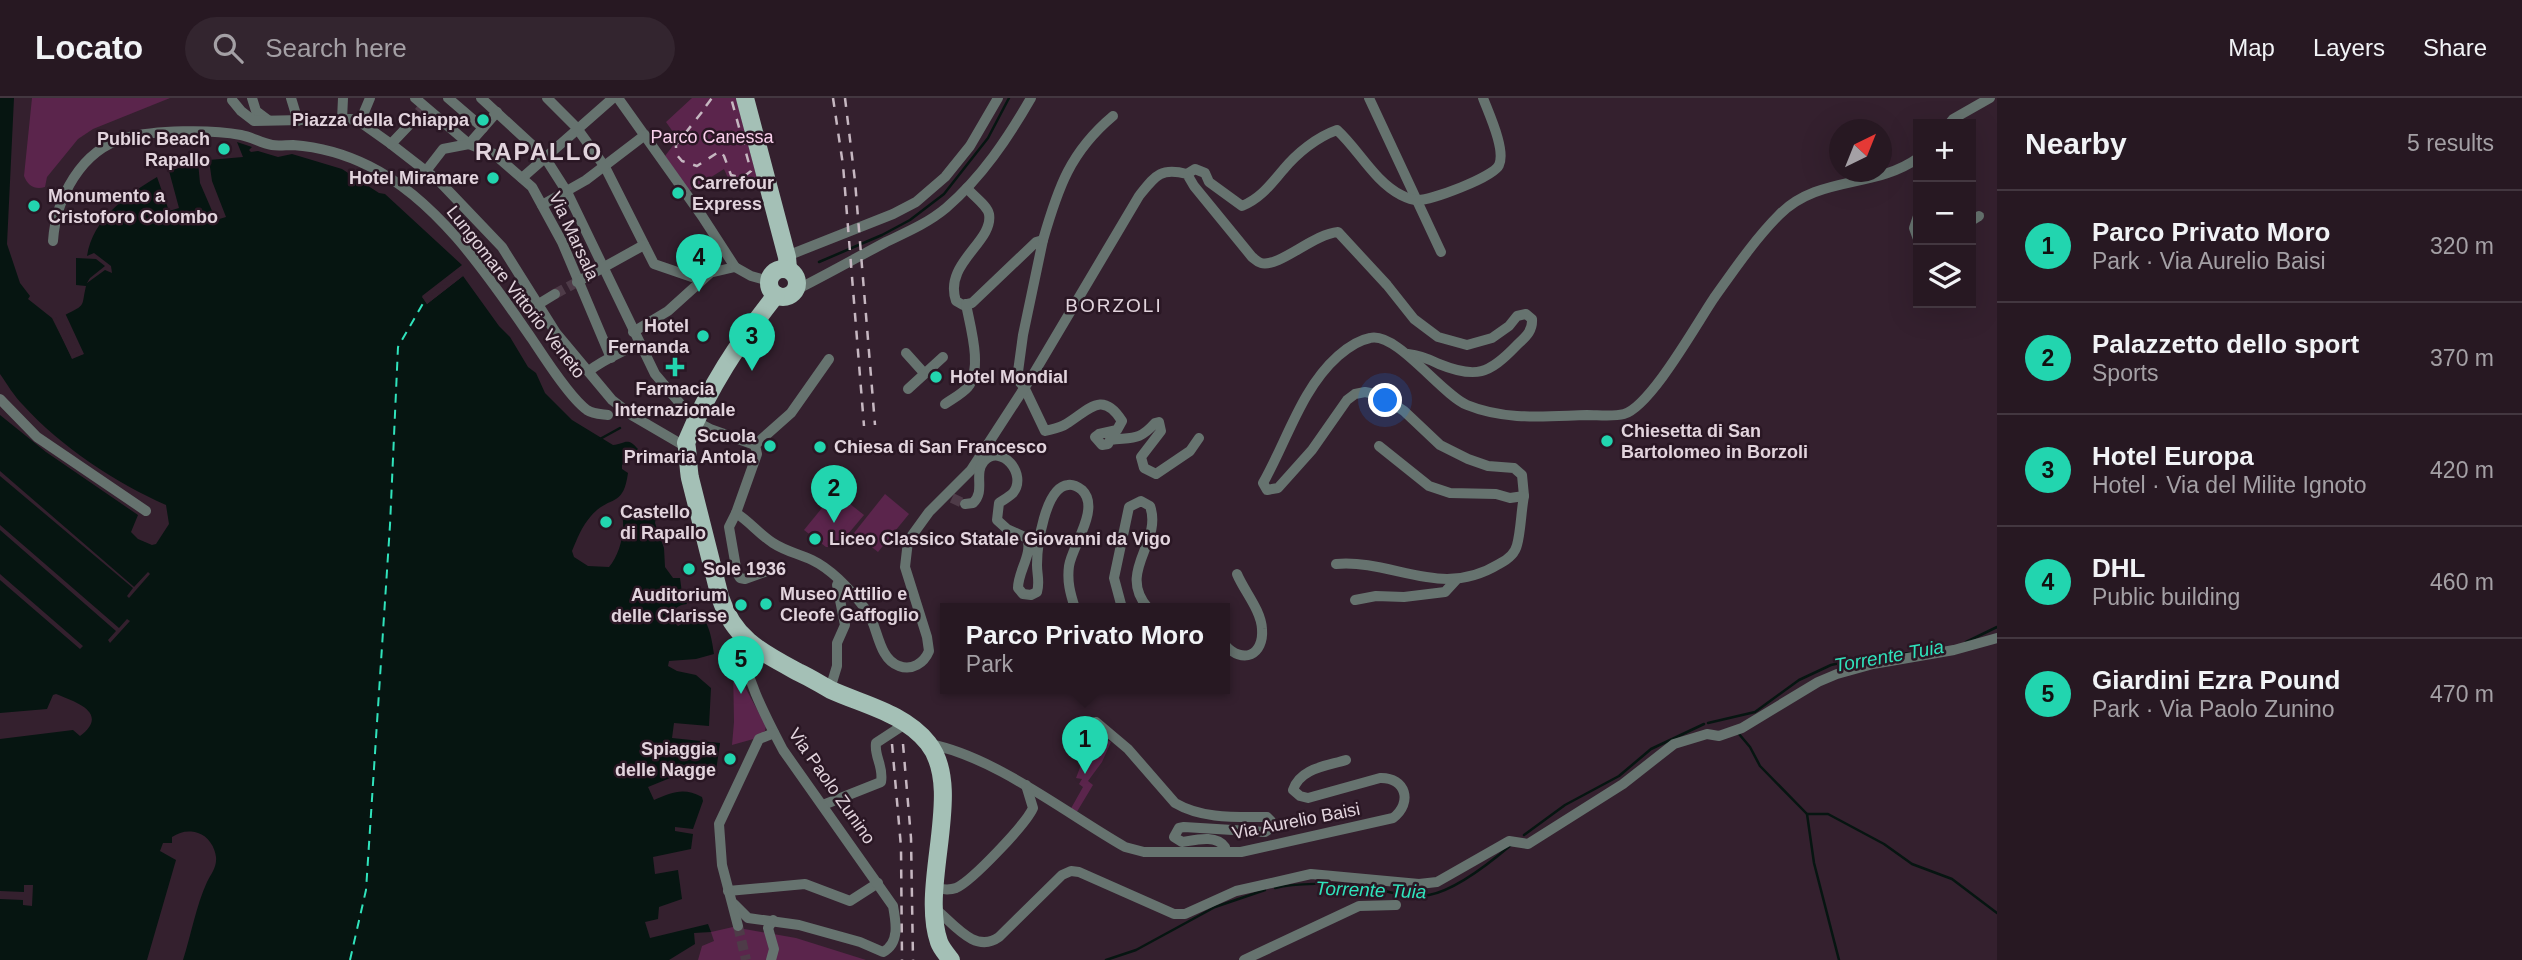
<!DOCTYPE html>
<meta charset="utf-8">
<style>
body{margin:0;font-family:Arial,sans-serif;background:#33252f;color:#f1f3f6}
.controls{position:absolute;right:21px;top:21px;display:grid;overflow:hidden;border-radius:0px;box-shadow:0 7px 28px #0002}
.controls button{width:63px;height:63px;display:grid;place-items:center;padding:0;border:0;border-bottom:2px solid #433740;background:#271822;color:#f1f3f6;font:35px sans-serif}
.compass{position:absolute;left:1829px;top:21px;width:63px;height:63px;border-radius:50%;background:#271822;box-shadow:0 7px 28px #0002;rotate:43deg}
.you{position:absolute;left:1386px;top:303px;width:24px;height:24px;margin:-18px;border:5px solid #fff;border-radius:50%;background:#1a73e8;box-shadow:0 0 0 10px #1a73e833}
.badge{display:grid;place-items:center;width:46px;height:46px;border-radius:50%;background:#22d5af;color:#111;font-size:23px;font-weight:700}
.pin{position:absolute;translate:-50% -58px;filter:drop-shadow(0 2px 4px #0008)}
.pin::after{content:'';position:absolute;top:37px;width:24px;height:21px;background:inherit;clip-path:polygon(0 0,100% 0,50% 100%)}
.popup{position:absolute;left:940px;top:505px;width:290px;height:91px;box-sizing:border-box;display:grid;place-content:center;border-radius:0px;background:#271822;filter:drop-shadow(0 2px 5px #0005);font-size:23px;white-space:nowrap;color:#a4a0a5}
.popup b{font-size:26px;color:#f1f3f6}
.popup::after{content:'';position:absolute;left:50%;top:100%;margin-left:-14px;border:14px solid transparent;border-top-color:#271822}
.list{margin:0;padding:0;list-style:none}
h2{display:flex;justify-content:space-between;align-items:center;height:91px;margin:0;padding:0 28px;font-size:30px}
h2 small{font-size:23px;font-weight:400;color:#a4a0a5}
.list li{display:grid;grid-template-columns:46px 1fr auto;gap:21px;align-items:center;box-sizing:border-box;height:112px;padding:0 28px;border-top:2px solid #433740}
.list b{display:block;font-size:26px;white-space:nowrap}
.list p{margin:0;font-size:23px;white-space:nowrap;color:#a4a0a5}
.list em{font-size:23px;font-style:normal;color:#a4a0a5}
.icon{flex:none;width:38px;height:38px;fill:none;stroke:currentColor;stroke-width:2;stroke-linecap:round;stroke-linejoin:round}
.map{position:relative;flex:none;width:1997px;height:862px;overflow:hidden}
header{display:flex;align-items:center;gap:42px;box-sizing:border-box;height:98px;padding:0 35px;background:#271822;border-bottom:2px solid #433740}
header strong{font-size:33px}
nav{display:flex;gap:38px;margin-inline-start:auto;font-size:24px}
.search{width:490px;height:63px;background:#33252f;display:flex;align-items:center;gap:18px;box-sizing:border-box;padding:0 24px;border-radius:38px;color:#a4a0a5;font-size:26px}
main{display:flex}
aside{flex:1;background:#271822}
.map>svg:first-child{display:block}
.green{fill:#5b254c}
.water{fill:#061511}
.pier{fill:#34202e}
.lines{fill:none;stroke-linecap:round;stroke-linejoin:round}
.stream{stroke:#061511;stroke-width:2.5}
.ferry{stroke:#30e3bc;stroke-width:2;stroke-dasharray:9 7;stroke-linecap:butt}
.street-tunnel{stroke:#4e3b48;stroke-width:10;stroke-dasharray:10 5;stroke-linecap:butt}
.street{stroke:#66736f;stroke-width:10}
.primary{stroke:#a4c0b6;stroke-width:18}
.rail{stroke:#c6b7c1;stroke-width:2.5;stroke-dasharray:9 9;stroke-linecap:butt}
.poi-dot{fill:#22d5af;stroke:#2a1724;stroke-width:2.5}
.labels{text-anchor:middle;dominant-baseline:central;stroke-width:5;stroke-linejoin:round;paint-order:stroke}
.poi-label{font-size:18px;font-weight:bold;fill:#e2d4dd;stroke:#2a1724;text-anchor:start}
.park-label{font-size:18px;fill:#fad0ec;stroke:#2a1724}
.street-label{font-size:18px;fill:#e2d4dd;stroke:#2a1724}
.neighbourhood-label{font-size:19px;letter-spacing:2px;fill:#e2d4dd;stroke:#2a1724}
.water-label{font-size:19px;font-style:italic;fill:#30e3bc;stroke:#2a1724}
.district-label{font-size:24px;font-weight:bold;letter-spacing:2px;fill:#e2d4dd;stroke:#2a1724}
</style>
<header>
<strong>Locato</strong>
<div class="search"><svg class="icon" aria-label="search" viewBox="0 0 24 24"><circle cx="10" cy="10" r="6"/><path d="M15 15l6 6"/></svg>Search here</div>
<nav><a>Map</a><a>Layers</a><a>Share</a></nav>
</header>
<main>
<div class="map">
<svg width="1997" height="862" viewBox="0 0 1997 862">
<rect width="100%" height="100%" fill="#34202e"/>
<g class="green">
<path d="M32 0H170L93 31 78 41 47 79 45 89C35 92 28 88 24 78Z"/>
<polygon points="692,0 736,0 757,80 731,87 724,71 689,93 665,58 678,41 666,24"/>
<polygon points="835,394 864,417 837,449 826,449 804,432"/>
<polygon points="885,396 909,416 878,454 854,435"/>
<polygon points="733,567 766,628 765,633 757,640 732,647 734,624"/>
<polygon points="1092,638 1101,639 1111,644 1102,664 1088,683 1093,687 1075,717 1069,714 1083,689 1079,686 1082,681 1076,680"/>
<polygon points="733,829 796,840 866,862 698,862 702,848 714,843 711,834"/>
</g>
<path class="water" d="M0 0H14L7 146 20 185 30 198 28 201 52 220 72 260 83 256 65 217C87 206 81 209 86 188L76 187V160L96 161 105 168 90 180 87 185 105 172 112 175 111 168 94 155 87 158C93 120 126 98 157 79L169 113 179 110 169 73 198 64 200 85 216 122 226 119 212 83 209 62 243 59 237 44 252 49 249 52 251 54 258 53 278 59 292 56 342 71 379 95 385 96 462 167 422 198 427 206 463 178 499 228 510 239 528 269 536 275 545 295 572 322 613 347C625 346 627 338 638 351L622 367V371L628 375C623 411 610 396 591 418 582 428 577 441 572 453L574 459 588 468 609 469C619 458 626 433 622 417L634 414 656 418 655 425 664 450 665 469 673 480H680L682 495 687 506C678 507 673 511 670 520L678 528 683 525 692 510C709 520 711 537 714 556L696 561 669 563 668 568 677 573 696 577 711 590 709 628 674 625 672 640 720 645 716 673 677 666 675 678 648 689 654 702C672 694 684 689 702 699L703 703 693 731 675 729V733L693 736 691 751 653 759 655 776 678 772 682 801 659 809 658 821 645 824 650 840 708 826 711 834 694 835 695 846 669 862H183C191 837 196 808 207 784 211 776 217 769 216 759 215 749 208 738 198 735 188 732 180 734 172 739V745H163L160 753 176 762 147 862H0V801L23 802V807L32 808 33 787H24V794L0 793V641L73 632 80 638C110 615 76 604 56 596L53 597 47 611 0 615V482L80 551 83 548 0 476V432L116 533 108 542 110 545 130 523 127 521 119 530 0 427V378L133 490 127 498 129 500 150 476 148 474 134 489 133 488 0 373V317L46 354 138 417 131 434 138 441 152 447 156 446 169 426 166 407C116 385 61 349 23 307 14 298 7 286 0 276Z"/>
<g class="pier">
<polygon points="458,171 460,174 427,199 428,201 461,175 463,178 427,206 422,199"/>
<polygon points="65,215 84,256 72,261 53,220 56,219 74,256 79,254 62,218"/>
</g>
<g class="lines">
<g class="stream">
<polyline points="819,164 882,137 910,122 944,96 988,40 1009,0"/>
<polyline points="600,341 620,330"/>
<polyline points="1966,544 1997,529"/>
<polyline points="1708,625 1755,614 1799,582 1831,567 1862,560 1909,555"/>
<polyline points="1739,636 1750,649 1760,668 1807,716 1814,765 1839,862"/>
<polyline points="1807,716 1828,716 1884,746 1912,766 1952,781 1997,815"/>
<polyline points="1524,737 1565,707 1619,678 1651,651 1704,626"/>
<path d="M1275 790C1296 785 1334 785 1355 787 1379 790 1405 801 1429 797 1456 792 1491 764 1511 747"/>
<polyline points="1106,862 1136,852 1215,809 1265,792"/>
</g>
<polyline class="ferry" points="350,862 366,792 390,427 398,249 425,202"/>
<g class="street-tunnel">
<polyline points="410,26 422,10"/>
<polyline points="555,196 577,184"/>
<polyline points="952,400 965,406"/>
<polyline points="738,828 746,862"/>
</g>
<g class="street">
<polyline points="252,0 256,13 268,22"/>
<polyline points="291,0 298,23"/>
<polyline points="415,0 469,46 494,56 532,89 562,144 611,260"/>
<polyline points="448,0 483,30"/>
<polyline points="481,0 544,58 567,94 655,276 695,323 710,331 755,347"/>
<polyline points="547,0 576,29 605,69 654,166 692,179 735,169"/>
<polyline points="618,0 702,118 735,169 751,178 769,183"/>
<polyline points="1369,0 1441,154"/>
<polyline points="232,2 241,13 254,23 351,21 360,24 391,46 440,84 502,149 556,235 612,302 633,318 681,346"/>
<polyline points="342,22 343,0"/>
<polyline points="360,24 370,0"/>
<polyline points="1949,26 1953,21 1990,0"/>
<polyline points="391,46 410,26"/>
<polyline points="426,73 443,51 469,46 497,14"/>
<path d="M1187 76 1195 71 1205 75 1209 84 1242 108C1261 100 1270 87 1283 72 1297 55 1317 39 1337 32 1359 52 1374 83 1401 97 1405 99 1413 102 1417 102 1430 103 1494 79 1499 67 1506 52 1489 16 1483 0"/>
<polyline points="522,80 613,0"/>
<path d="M967 90C973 98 987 107 989 116 994 144 943 165 956 203L963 207 972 205 1036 144 1043 142 1023 237 1017 281 1024 289 1045 333C1052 331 1060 330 1066 326 1088 313 1102 291 1122 323L1117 332 1099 336 1095 339 1102 347 1108 346 1110 342C1133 339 1139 343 1155 325L1159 324 1161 333 1141 359 1144 370 1156 376 1190 353 1199 340"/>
<polyline points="542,107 586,82 645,37"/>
<polyline points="1918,118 1914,130 1918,141"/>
<polyline points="1971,123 1979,118"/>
<path d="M1043 142C1058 90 1070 54 1113 18"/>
<path d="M53 143C56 100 81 52 125 40 155 32 211 31 241 37 252 39 261 45 272 47 278 48 286 47 293 47 320 49 345 56 369 68 438 102 489 179 532 241 544 259 570 300 587 312 593 316 601 316 608 317"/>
<polyline points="787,158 893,116 916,104 945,79 970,48 998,0"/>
<polyline points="577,184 644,147"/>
<path d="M796 192C826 177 856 160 886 144 907 134 928 125 946 110 982 79 1008 40 1031 0"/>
<polyline points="537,207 555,196"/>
<polyline points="633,234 668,213 709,176"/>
<polyline points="906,255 924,275"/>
<path d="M589 273C604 261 621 255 639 245"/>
<polyline points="908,291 943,259"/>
<polyline points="0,301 37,339 146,413"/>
<path d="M945 306C952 301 962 296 968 289 983 270 970 228 966 206"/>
<path d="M755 347 757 356 736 415C749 423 759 436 773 445 785 453 799 456 812 462 833 472 854 496 867 513 878 528 878 561 899 568 912 573 924 565 929 553L927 539 905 469 908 443 929 414 971 372 1034 275 1139 98C1155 78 1160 69 1187 76L1194 88 1252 159C1255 161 1257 164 1261 165 1279 170 1313 136 1338 134L1387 187 1414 221 1438 239 1467 247 1492 240 1509 228 1517 218 1526 216 1532 221C1533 234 1524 240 1516 248 1489 276 1476 281 1439 266 1429 261 1419 257 1408 256"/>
<polyline points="755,347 791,315 829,261"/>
<path d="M1379 348 1429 388 1450 395 1496 396 1510 400 1524 398 1522 377 1514 370 1488 368 1468 361 1440 347 1404 313 1380 297 1365 294 1355 296 1347 302 1312 352 1278 390 1267 392 1263 385C1287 343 1301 291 1338 258 1346 251 1359 242 1370 240 1396 233 1441 296 1467 307 1506 323 1547 318 1587 317 1598 317 1613 319 1624 316 1651 308 1697 225 1714 200 1734 172 1755 141 1779 117 1818 77 1875 91 1918 60"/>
<path d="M965 406 973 405C986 393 973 376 984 363 1001 345 1028 376 1013 395 1009 399 1003 402 999 405L997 422 1007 431 1027 440C1033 456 1018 473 1018 490L1023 496 1031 497 1037 494C1040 484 1037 477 1037 467 1037 448 1045 389 1068 387 1073 386 1078 389 1082 392 1101 410 1072 448 1069 468 1067 483 1070 495 1075 510"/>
<polyline points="736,415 729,429 737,475 740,480 745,481 773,471"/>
<path d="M1336 466C1394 461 1440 502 1499 466 1507 462 1515 456 1517 447 1521 432 1521 414 1524 398"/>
<polyline points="1355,502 1376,498 1404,499 1445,494 1456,482"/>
<path d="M1122 510 1114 480 1129 409 1141 403 1150 408C1163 445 1116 473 1148 510"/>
<path d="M1225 547C1243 567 1264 557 1262 531 1261 512 1244 493 1237 476"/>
<polyline points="830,591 837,568 837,545 845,527 837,487 839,483"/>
<path d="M1096 624 1128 651 1175 705C1202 721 1236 719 1267 719L1271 723 1272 729 1265 734 1184 729 1179 730 1174 739 1182 744C1195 742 1216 736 1225 749L1222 754"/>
<path d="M929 646C994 658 1067 716 1125 749L1144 754H1241L1393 720C1413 705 1406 679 1380 680L1308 700 1300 698 1293 692C1300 670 1327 668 1346 662"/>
<path d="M823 707 881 684C884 668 874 659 876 645L905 626"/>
<path d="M934 790C942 791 948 793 956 790 972 783 1026 726 1033 710L1026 687"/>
<polyline points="728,793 805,786 850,803 878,785"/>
<path d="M734 806 748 820 799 827 860 844 883 854C900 845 896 824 893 808L783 652C764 616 744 577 739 536"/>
<path d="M933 809C952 823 974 857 999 839L1062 777 1071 773 1079 774 1174 816H1185L1236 793 1311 776 1419 786 1437 784 1509 743 1528 746 1623 686 1674 646 1707 636 1719 638 1742 630 1818 584 1837 576 1873 566 1954 552 1997 540"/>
<polyline points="738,828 722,767 719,726 759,641 774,635"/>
<polyline points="771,862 774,851 768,830 773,822"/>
<polyline points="1244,862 1359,808 1396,807"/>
</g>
<g class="primary">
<polyline points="745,0 787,159 788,171"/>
<circle cx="783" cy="185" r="14"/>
<path d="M776 197C738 245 709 289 686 345 688 351 688 370 690 380L720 499C734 541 761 554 798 574 809 579 820 586 831 592 864 607 904 615 928 645 965 691 919 786 939 844 941 850 947 857 951 862"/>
</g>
<g class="rail">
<polyline points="833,0 843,67 864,328"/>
<polyline points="845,0 855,83 875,327"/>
<polyline points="706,8 712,0"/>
<polyline points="702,14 676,47 676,56 682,63 697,68 720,53 724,58 731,77 742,80 751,73 731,0"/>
<polyline points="892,646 901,749 902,862"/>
<polyline points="903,646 911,740 913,862"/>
</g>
</g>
<g class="poi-dot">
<circle cx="483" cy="22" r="7"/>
<circle cx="224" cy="51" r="7"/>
<circle cx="493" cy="80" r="7"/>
<circle cx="678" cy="95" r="7"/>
<circle cx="34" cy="108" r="7"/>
<circle cx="703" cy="238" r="7"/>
<path d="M671.5 258.5h7v7h7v7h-7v7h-7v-7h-7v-7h7z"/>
<circle cx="936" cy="279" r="7"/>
<circle cx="1607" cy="343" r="7"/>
<circle cx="770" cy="348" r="7"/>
<circle cx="820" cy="349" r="7"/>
<circle cx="606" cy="424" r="7"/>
<circle cx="815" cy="441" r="7"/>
<circle cx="689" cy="471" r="7"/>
<circle cx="766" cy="506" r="7"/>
<circle cx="741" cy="507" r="7"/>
<circle cx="730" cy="661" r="7"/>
</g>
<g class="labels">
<g class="poi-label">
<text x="469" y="22" text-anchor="end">Piazza della Chiappa</text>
<text x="210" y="41" text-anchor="end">Public Beach<tspan x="210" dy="21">Rapallo</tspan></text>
<text x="479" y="80" text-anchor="end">Hotel Miramare</text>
<text x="692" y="85">Carrefour<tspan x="692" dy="21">Express</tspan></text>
<text x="48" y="98">Monumento a<tspan x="48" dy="21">Cristoforo Colombo</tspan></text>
<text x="689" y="228" text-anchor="end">Hotel<tspan x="689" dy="21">Fernanda</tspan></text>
<text x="950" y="279">Hotel Mondial</text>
<text x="675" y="291" text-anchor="middle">Farmacia<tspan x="675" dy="21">Internazionale</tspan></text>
<text x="1621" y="333">Chiesetta di San<tspan x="1621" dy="21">Bartolomeo in Borzoli</tspan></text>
<text x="756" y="338" text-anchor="end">Scuola<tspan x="756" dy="21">Primaria Antola</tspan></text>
<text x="834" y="349">Chiesa di San Francesco</text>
<text x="620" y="414">Castello<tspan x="620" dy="21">di Rapallo</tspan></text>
<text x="829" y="441">Liceo Classico Statale Giovanni da Vigo</text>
<text x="703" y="471">Sole 1936</text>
<text x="780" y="496">Museo Attilio e<tspan x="780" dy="21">Cleofe Gaffoglio</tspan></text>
<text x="727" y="497" text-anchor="end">Auditorium<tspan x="727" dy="21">delle Clarisse</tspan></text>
<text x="716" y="651" text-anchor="end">Spiaggia<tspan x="716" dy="21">delle Nagge</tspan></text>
</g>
<g class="park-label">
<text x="712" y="39">Parco Canessa</text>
</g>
<g class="street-label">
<text transform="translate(574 138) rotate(65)">Via Marsala</text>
<text transform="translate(516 194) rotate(52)">Lungomare Vittorio Veneto</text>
<text transform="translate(832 688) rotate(55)">Via Paolo Zunino</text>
<text transform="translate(1296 723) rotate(-11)">Via Aurelio Baisi</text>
</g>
<g class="neighbourhood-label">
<text x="1114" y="207">BORZOLI</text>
</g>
<g class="water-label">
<text transform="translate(1889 558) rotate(-10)">Torrente Tuia</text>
<text transform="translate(1371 792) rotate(2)">Torrente Tuia</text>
</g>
<g class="district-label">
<text x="539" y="53">RAPALLO</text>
</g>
</g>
</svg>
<div class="controls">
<button>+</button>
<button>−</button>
<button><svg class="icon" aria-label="layers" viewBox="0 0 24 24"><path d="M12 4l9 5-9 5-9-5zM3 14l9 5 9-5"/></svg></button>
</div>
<svg class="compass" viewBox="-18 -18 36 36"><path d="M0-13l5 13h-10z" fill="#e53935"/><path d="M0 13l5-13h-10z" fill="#a4a0a5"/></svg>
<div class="you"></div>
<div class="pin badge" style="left:1085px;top:676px">1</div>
<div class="popup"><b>Parco Privato Moro</b>Park</div>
<div class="pin badge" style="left:834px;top:425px">2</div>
<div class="pin badge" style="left:752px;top:273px">3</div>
<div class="pin badge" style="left:699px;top:194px">4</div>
<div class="pin badge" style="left:741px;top:596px">5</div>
</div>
<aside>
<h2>Nearby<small>5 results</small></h2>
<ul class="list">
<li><span class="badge">1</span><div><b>Parco Privato Moro</b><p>Park · Via Aurelio Baisi</p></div><em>320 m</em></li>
<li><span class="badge">2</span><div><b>Palazzetto dello sport</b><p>Sports</p></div><em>370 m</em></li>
<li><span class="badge">3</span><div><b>Hotel Europa</b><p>Hotel · Via del Milite Ignoto</p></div><em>420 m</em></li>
<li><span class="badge">4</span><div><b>DHL</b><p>Public building</p></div><em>460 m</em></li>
<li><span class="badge">5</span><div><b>Giardini Ezra Pound</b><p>Park · Via Paolo Zunino</p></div><em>470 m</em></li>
</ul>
</aside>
</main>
